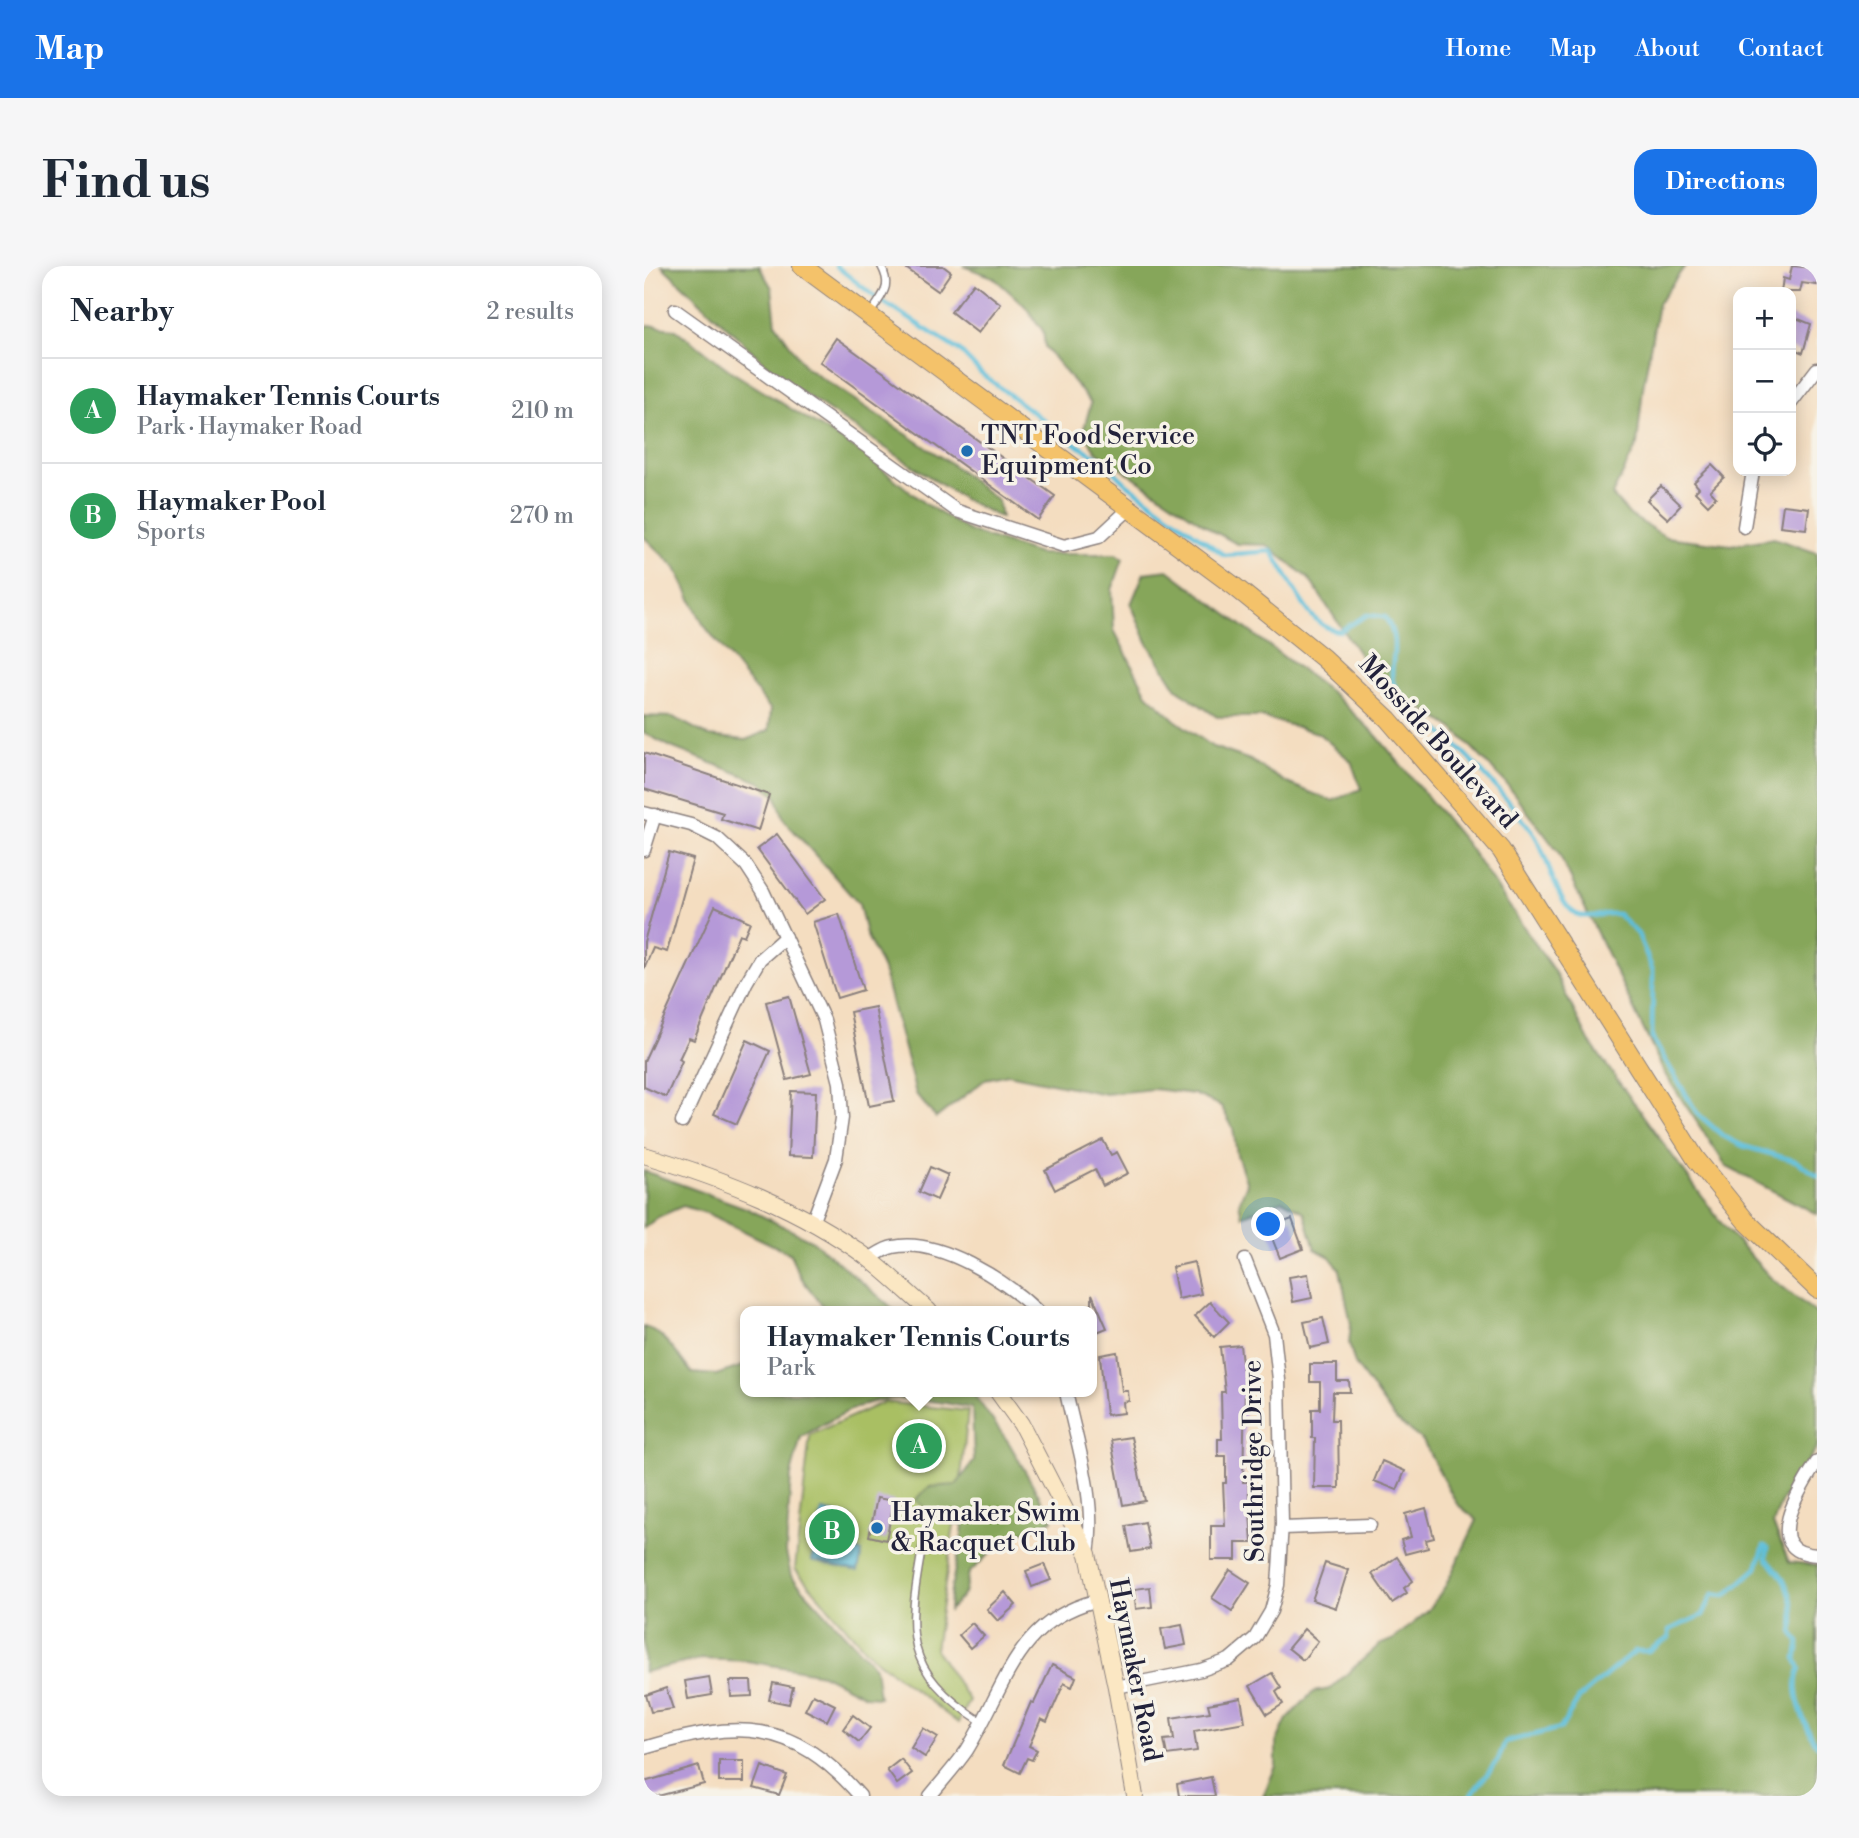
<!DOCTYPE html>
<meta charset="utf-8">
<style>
body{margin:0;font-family:"Libre Bodoni",serif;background:#f6f6f7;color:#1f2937}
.controls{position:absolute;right:21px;top:21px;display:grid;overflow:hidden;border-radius:14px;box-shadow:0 4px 18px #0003}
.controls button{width:63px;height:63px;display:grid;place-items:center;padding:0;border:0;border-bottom:2px solid #e0e1e3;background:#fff;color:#1f2937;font:35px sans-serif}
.you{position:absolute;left:625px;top:959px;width:24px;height:24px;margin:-18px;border:5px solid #fff;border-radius:50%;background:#1a73e8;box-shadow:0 0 0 10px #1a73e833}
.badge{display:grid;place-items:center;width:46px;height:46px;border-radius:50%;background:#1a73e8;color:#fff;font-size:23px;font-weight:700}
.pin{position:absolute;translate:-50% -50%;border:4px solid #fff;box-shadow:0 2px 7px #0006}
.popup{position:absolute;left:96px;top:1040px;width:357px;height:91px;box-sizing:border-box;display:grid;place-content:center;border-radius:14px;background:#fff;filter:drop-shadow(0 2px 5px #0005);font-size:23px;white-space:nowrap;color:#747a83}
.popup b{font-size:26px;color:#1f2937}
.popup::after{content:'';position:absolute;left:50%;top:100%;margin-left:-14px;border:14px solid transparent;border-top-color:#fff}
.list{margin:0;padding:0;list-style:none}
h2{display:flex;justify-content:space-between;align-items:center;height:91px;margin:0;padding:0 28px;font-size:30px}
h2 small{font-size:23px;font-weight:400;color:#747a83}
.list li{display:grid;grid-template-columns:46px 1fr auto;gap:21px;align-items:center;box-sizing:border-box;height:105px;padding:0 28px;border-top:2px solid #e0e1e3}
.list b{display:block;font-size:26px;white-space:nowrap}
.list p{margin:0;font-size:23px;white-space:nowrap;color:#747a83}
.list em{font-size:23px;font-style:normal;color:#747a83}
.icon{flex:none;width:38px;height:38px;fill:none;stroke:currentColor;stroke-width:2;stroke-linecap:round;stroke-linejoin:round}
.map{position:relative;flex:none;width:1173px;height:1530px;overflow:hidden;border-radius:21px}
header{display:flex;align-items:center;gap:42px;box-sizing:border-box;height:98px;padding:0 35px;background:#1a73e8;color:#fff}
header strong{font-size:33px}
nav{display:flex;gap:38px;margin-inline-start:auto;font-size:24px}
.intro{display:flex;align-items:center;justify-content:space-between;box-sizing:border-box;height:168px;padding:0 42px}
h1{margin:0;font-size:49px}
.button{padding:18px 32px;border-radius:21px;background:#1a73e8;color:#fff;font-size:24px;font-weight:700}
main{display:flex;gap:42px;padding:0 42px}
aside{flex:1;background:#fff;border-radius:21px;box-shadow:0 4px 18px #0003}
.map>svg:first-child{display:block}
.green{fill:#a9bf64;stroke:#667050;stroke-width:2}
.forest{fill:#86a65a;stroke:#54644a;stroke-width:2}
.water{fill:#5bbeda;stroke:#3e708a;stroke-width:2}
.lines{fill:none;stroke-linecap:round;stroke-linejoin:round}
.stream{stroke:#5bbeda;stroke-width:4.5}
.building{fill:#b599d8}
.lane-casing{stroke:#8b807e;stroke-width:9}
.street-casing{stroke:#8b807e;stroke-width:15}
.secondary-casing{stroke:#8b807e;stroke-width:18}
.primary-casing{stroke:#8b807e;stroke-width:20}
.lane{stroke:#fff;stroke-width:6}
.street{stroke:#fff;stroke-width:12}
.secondary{stroke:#fbe7c3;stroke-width:16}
.primary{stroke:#f4c26a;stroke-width:18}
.poi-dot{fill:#1f6fb2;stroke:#f7f3e8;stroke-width:2.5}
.labels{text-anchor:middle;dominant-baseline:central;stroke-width:7;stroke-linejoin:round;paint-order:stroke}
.poi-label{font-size:26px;fill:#22223b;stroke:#f7f3e8;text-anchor:start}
.street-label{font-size:26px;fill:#22223b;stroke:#f7f3e8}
</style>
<header>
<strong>Map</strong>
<nav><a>Home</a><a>Map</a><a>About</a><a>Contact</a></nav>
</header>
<div class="intro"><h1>Find us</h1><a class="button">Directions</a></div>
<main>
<aside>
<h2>Nearby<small>2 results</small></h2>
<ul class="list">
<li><span class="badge" style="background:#2e9e5b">A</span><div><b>Haymaker Tennis Courts</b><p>Park · Haymaker Road</p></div><em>210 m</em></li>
<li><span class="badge" style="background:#2e9e5b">B</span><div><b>Haymaker Pool</b><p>Sports</p></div><em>270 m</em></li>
</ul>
</aside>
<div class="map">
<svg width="1173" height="1530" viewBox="0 0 1173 1530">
<rect width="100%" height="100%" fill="#f7f3e8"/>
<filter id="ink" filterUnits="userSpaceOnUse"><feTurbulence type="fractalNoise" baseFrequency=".0143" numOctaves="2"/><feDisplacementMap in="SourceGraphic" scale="14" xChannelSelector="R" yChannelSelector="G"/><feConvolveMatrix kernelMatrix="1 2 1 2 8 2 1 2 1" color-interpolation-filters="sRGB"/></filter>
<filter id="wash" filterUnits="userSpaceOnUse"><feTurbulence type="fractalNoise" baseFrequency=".00686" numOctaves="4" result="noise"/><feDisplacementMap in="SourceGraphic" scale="28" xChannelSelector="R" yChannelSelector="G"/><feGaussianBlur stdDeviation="1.57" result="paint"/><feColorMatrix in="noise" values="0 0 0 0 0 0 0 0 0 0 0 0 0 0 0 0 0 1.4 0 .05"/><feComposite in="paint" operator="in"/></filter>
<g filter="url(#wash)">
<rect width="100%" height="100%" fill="#f4ddc0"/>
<polygon class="green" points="240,1136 324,1145 316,1221 291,1383 325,1434 314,1457 227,1390 151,1303 166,1169"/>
<g class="forest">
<polygon points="18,0 115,0 128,22 132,58 161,101 306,197 354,235 357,252 319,233 140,115"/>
<polygon points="319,0 1041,0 1014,38 999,122 993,179 968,229 986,249 1022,271 1087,279 1130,272 1173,287 1173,948 1083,901 1022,810 914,586 861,516 810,463 739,417 719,394 665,313 623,279 593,278 571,266 452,185 439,166 447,137 401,81 399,65 380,39 349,11"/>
<polygon points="6,59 32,64 88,106 221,189 280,237 327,266 395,288 472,288 479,293 468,324 470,364 503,428 531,454 569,481 606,494 643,517 688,535 717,523 707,495 674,467 617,451 573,451 533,423 503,376 487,338 500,307 524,304 689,428 732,469 822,577 910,705 945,775 1081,962 1126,1011 1173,1048 1173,1181 1138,1234 1129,1258 1145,1296 1173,1299 1173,1530 619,1530 632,1500 632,1477 643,1453 669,1426 686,1423 735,1379 750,1373 784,1345 802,1319 833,1254 813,1238 779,1175 752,1154 711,1098 705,1077 707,1058 696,1004 686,991 671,983 660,946 638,934 598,950 595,937 603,918 593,889 589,862 577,840 550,828 509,823 461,828 364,808 342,813 292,852 272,828 239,704 222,668 215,638 140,554 132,530 116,516 27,481 0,467 0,450 29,451 65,470 102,474 125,464 127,444 59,358 32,302 0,271 0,61"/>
<path d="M0 905 102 942 169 975 252 1045H182C169 1025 152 1011 147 988L65 948 39 940 14 951 0 962Z"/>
<path d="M0 1061C19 1064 36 1093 48 1107L72 1109 102 1099V1126H328L365 1177 409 1254 360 1274 325 1307 320 1328 305 1344C305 1315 317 1289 319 1259L290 1249 271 1234 285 1221 312 1219 330 1195 328 1142C305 1137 259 1129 236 1134 208 1140 182 1157 157 1171L147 1209 142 1286 147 1310 231 1401 235 1431 221 1430 178 1408 103 1395 57 1393 0 1406Z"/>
</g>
<polygon class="water" points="178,1245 206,1251 200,1282 218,1286 214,1305 168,1295"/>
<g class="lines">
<g class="stream">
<path d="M192 0 230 30 317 86 338 108 430 177 458 194 483 218 580 289 627 285C647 310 662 363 696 365L723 349 741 351C761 380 740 405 752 422 769 447 797 464 817 484 842 509 867 537 888 565 903 585 911 636 932 648 943 654 961 646 974 648L994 668 1009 705 1008 772 1053 847 1079 870 1099 880 1152 895 1173 909"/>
<path d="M1120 1280 1124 1282 1122 1292C1142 1311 1155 1339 1148 1366L1155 1376 1152 1393 1156 1403C1145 1423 1161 1461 1173 1479"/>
<polyline points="826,1530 854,1494 861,1476 917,1462 935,1432 991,1385 1004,1385 1025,1372 1025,1364 1059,1349 1069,1328 1081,1330 1113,1302 1120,1280"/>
</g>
</g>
<g id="blocks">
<g class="building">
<polygon points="259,0 299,0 307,6 294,25"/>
<polygon points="1148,0 1173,2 1173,19 1158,17 1156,26 1137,26 1139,12 1145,14"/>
<polygon points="330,17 357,38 334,67 307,46"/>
<polygon points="1147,50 1167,58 1159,87 1147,82"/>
<polygon points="192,72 411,230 394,254 176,96"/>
<polygon points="1068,199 1080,211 1066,225 1072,231 1064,239 1051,226 1055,222 1050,216"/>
<polygon points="1017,220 1037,239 1024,253 1003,234"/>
<polygon points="1139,239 1165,242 1162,263 1136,260"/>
<polygon points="0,487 125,529 114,565 77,553 79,547 0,523"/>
<polygon points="133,568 181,633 161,648 113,583"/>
<polygon points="25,586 49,593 23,686 9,682 0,703 0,676"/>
<polygon points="71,640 106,656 100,670 95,668 50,774 45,772 35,793 38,795 22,831 0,821 0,795"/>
<polygon points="195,648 219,724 193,732 169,656"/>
<polygon points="145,730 167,808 143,814 122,736"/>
<polygon points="231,741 250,835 225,840 206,746"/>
<polygon points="103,774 126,785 93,858 70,848"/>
<polygon points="147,825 172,826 169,891 144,890"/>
<polygon points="459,874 467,889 473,886 484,907 459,920 451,903 411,924 401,904"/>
<polygon points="286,901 304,909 293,934 275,926"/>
<polygon points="648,953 659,983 636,992 624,962"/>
<polygon points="550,996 557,1028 534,1033 528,1001"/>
<polygon points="664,1008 668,1032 649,1036 645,1011"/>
<polygon points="448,1028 463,1062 448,1068"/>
<polygon points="566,1036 585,1056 570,1071 551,1050"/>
<polygon points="679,1052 685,1078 666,1082 660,1056"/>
<polygon points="596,1079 601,1123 599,1216 604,1216 608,1277 592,1277 592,1294 567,1294 567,1260 581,1260 579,1217 582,1217 582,1190 574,1190 574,1173 578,1173 577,1126 581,1126 576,1081"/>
<polygon points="473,1086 478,1125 484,1125 485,1135 479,1136 480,1147 462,1149 456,1089"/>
<polygon points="666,1098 693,1098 693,1115 705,1115 706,1126 689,1126 688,1154 694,1154 695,1222 670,1222 671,1172 668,1172 668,1143 676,1143 676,1116 666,1116"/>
<polygon points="487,1171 501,1235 479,1239 467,1174"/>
<polygon points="738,1195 761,1205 753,1224 730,1215"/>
<polygon points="233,1232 250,1235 242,1274 225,1270"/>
<polygon points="782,1242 790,1272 782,1274 784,1282 761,1288 757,1274 767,1271 761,1248"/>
<polygon points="501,1256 506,1283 487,1286 482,1260"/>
<polygon points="753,1291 769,1315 760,1322 763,1327 748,1337 728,1308"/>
<polygon points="681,1297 704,1304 692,1342 668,1334"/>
<polygon points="400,1298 407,1314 388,1321 382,1305"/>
<polygon points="586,1304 606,1317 588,1345 568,1332"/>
<polygon points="506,1321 508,1341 492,1343 490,1323"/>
<polygon points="361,1326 372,1339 354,1355 343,1343"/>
<polygon points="328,1357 340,1370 326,1382 315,1369"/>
<polygon points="538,1359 542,1379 521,1383 517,1363"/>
<polygon points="660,1363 674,1375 659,1394 644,1382"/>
<polygon points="408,1399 432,1411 428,1421 420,1417 403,1456 397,1453 385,1480 393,1484 388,1494 383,1492 376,1507 360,1499 387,1436 390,1437"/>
<polygon points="628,1407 637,1422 632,1426 639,1438 623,1448 606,1420"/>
<polygon points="65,1411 68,1429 44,1433 41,1415"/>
<polygon points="86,1415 107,1415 108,1430 87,1431"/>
<polygon points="129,1417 149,1421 145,1438 125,1434"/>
<polygon points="22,1422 29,1443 7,1446 2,1429"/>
<polygon points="169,1428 191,1439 183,1455 161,1444"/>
<polygon points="597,1432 601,1456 550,1465 553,1485 523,1489 520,1474 530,1473 527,1452 566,1446 564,1438"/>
<polygon points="209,1449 226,1462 215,1476 199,1463"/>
<polygon points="279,1462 294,1471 281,1491 267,1482"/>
<polygon points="257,1493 268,1507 253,1518 243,1504"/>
<rect x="75" y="1495" width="25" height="21"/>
<polygon points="55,1500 60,1518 14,1530 0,1530 0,1516"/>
<polygon points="118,1500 143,1509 135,1529 110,1522"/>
<polygon points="567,1511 571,1530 535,1530 533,1518"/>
</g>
</g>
</g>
<g filter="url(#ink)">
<use href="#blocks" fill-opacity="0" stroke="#8b807e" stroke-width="2"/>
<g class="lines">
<g class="lane-casing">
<g id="lane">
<path d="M227 47C238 28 249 22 237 0"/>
<path d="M280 1271C265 1360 252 1401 338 1456"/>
</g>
</g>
<g class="street-casing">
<g id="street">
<polyline points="31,44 313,245 420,280 455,271 485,243"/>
<polyline points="1147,137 1173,103"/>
<polyline points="1100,261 1109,205"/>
<polyline points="0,547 47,559 73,572 102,599 119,625 180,754 196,817 198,852 192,893 168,957"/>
<polyline points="0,584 11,549"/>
<polyline points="38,856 102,717 116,693 141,671"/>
<path d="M225 993C232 989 241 982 249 981 295 971 362 1015 393 1045"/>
<path d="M422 1126C433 1178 453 1235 444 1288"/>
<path d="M1173 1196C1157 1221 1114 1286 1173 1289"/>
<polyline points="638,1262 726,1259"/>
<polyline points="472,1421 557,1404 585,1394 611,1372 627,1345 634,1319 638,1258 635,1114 630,1068 601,994"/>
<path d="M0 1482C93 1454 148 1452 216 1530"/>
<path d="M286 1530C298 1515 312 1500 323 1484 362 1421 371 1356 451 1335"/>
</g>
</g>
<g class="secondary-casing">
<g id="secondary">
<path d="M0 889C80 913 156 942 224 992 245 1008 265 1028 285 1045"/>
<polyline points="354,1126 377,1158 444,1288 472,1421 491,1530"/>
</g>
</g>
<g class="primary-casing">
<polyline id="primary" points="158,0 590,320 679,392 744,453 857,584 1052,893 1101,954 1173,1023"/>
</g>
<use href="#lane" class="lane"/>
<use href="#street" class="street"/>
<use href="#secondary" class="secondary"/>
<use href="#primary" class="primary"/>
</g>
</g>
<g class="poi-dot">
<circle cx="323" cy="185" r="7"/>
<circle cx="233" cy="1262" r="7"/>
</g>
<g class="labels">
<g class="poi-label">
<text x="337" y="170">TNT Food Service<tspan x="337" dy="30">Equipment Co</tspan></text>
<text x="247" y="1247">Haymaker Swim<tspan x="247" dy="30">&amp; Racquet Club</tspan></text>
</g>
<g class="street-label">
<text transform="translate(794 476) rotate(48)">Mosside Boulevard</text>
<text transform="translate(610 1195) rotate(-91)">Southridge Drive</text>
<text transform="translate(491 1404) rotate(79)">Haymaker Road</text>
</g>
</g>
</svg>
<div class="controls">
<button>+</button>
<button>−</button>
<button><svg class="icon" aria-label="locate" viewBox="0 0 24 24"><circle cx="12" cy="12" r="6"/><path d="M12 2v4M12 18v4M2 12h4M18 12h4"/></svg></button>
</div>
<div class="you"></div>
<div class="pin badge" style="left:275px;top:1180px;background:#2e9e5b">A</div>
<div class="popup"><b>Haymaker Tennis Courts</b>Park</div>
<div class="pin badge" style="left:188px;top:1266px;background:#2e9e5b">B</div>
</div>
</main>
